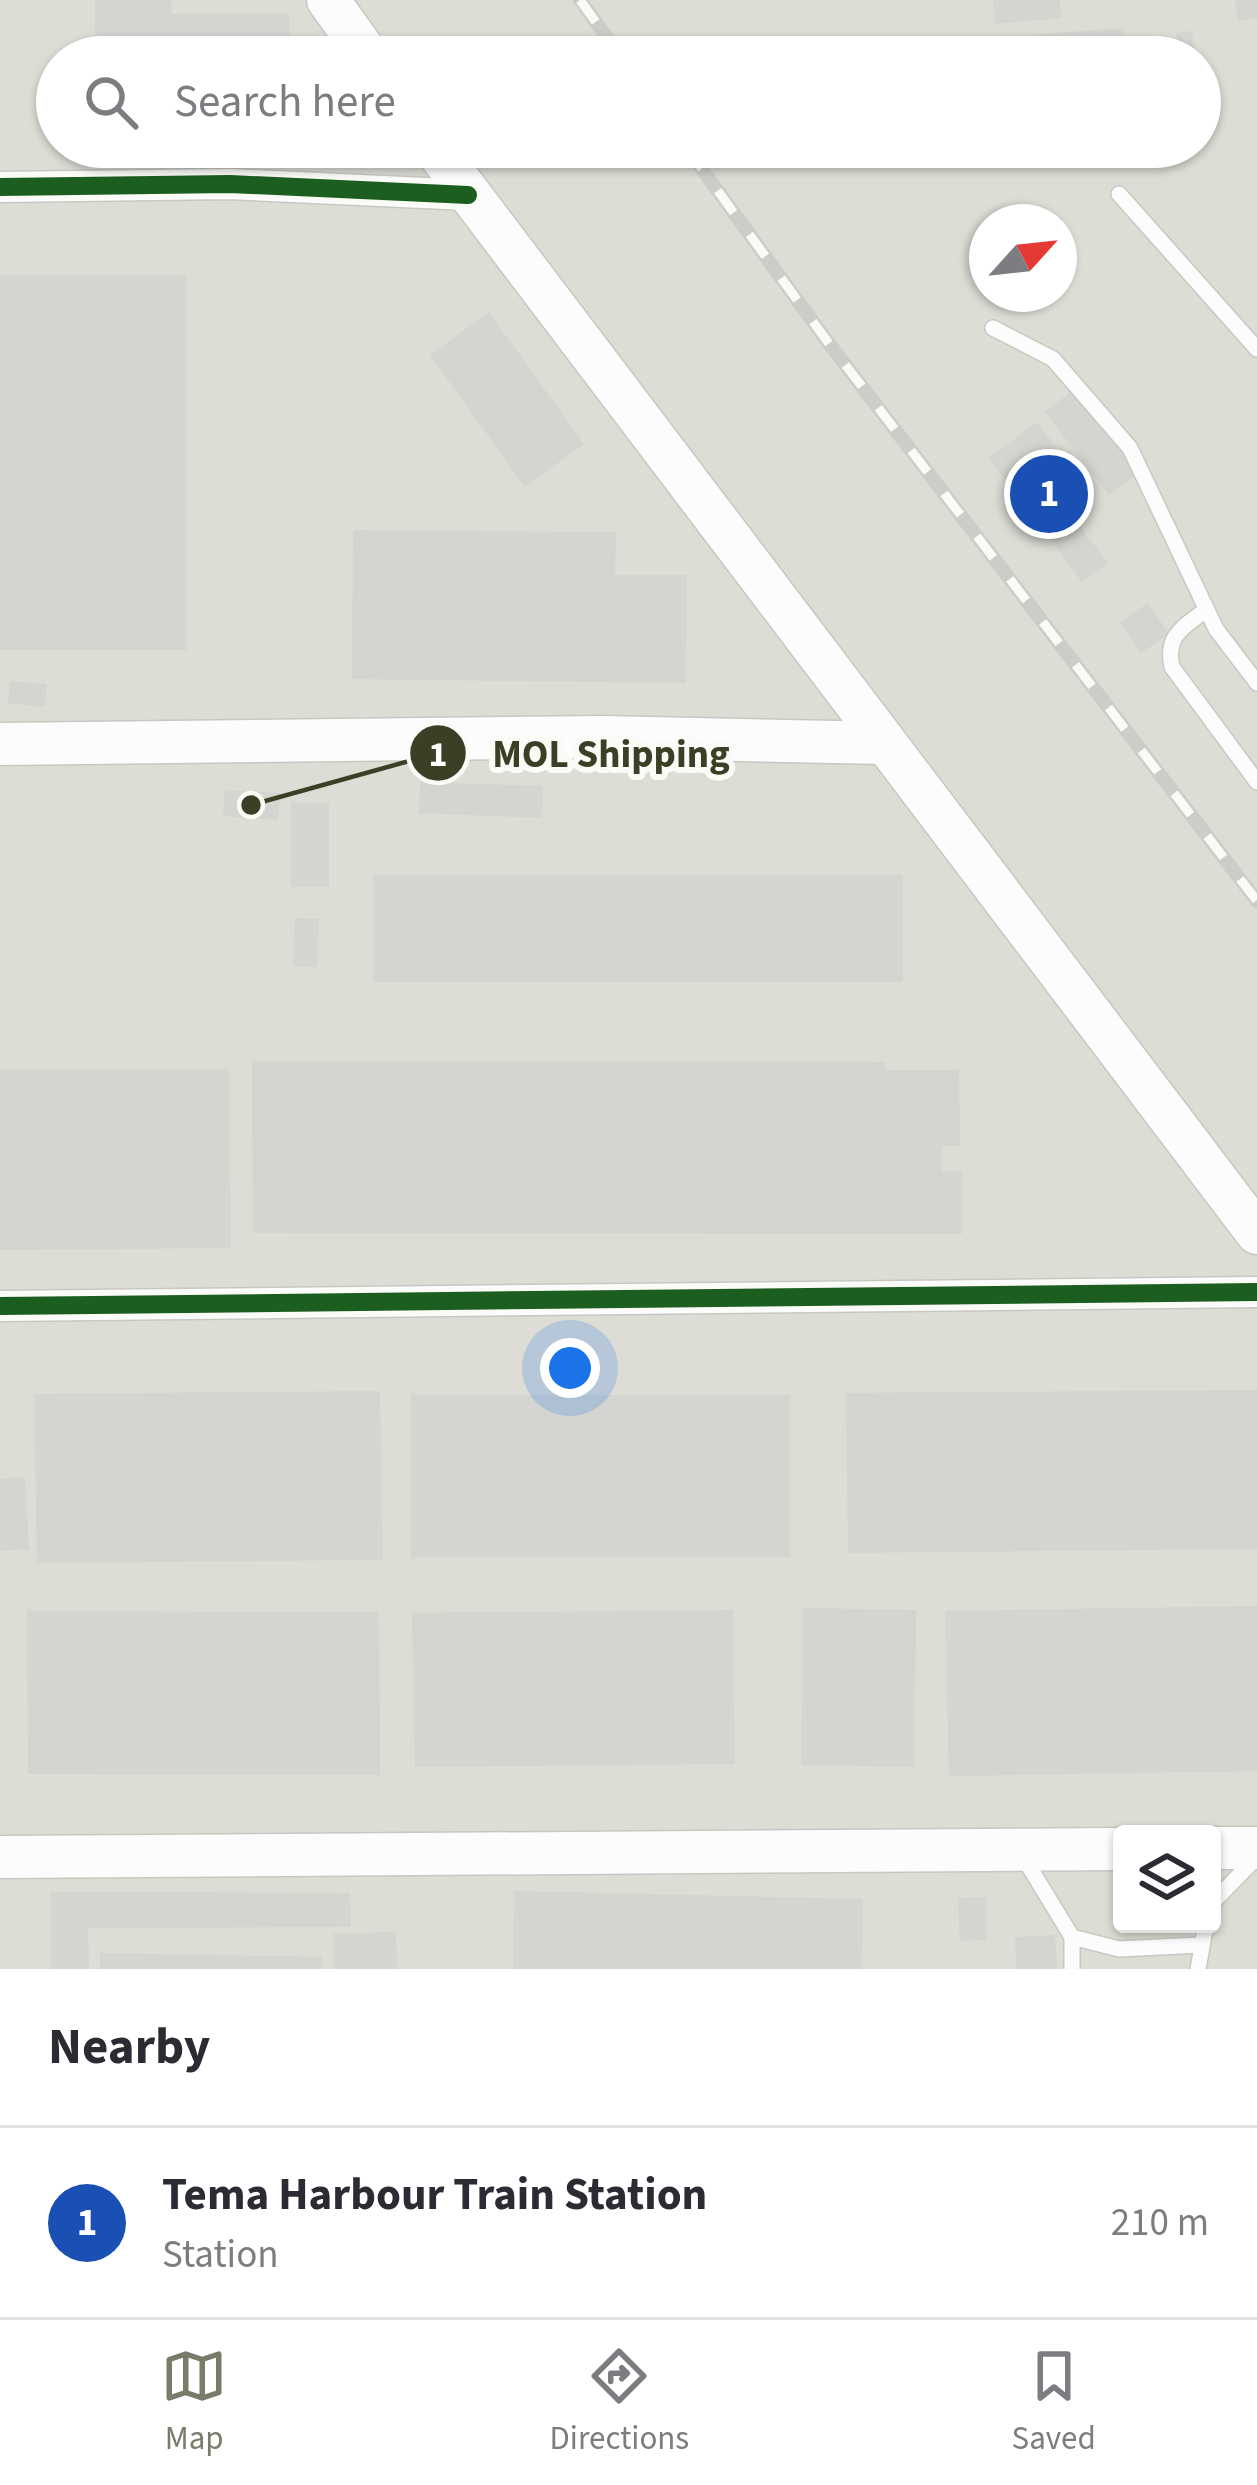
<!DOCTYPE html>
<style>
body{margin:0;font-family:"Source Sans 3",sans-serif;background:#f2f2f3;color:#2b2b33}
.controls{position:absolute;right:36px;bottom:36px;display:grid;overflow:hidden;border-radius:12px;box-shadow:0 3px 9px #0004}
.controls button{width:108px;height:108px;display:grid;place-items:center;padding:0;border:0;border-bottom:3px solid #e1e1e2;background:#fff;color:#2b2b33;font:60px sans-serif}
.compass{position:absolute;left:969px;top:204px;width:108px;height:108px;border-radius:50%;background:#fff;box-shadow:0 3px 9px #0004;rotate:63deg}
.you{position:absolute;left:570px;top:1368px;width:42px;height:42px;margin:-30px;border:9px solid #fff;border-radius:50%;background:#1a73e8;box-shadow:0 0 0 18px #1a73e833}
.badge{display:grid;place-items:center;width:78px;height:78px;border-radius:50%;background:#797c69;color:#fff;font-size:39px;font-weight:700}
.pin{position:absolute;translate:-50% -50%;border:6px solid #fff;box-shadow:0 3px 12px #0006}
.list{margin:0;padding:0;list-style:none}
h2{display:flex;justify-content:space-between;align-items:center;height:156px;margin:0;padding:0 48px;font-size:51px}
h2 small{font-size:39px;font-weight:400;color:#7c7c81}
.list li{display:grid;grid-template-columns:78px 1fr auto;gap:36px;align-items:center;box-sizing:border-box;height:192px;padding:0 48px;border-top:3px solid #e1e1e2}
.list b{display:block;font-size:45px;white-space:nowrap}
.list p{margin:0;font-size:39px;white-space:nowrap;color:#7c7c81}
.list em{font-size:39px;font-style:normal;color:#7c7c81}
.icon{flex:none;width:66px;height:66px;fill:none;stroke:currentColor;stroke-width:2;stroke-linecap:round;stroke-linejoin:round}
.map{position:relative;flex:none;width:1257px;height:1969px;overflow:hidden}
.search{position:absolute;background:#fff;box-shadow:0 3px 9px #0004;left:36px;right:36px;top:36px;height:132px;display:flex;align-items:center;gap:30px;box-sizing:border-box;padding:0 42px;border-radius:66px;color:#7c7c81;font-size:45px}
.sheet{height:348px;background:#fff}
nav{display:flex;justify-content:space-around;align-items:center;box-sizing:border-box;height:168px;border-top:3px solid #e1e1e2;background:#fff;font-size:33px;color:#7c7c81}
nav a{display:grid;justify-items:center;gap:6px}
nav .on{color:#797c69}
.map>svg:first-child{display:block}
.built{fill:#ddddd6;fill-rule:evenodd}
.building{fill:#d4d4d0}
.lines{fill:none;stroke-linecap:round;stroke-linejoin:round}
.service-casing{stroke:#c8c8c3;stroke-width:18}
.minor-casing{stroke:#c8c8c3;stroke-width:33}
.secondary-casing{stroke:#c7c8c2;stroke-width:45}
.service{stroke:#fcfcfc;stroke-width:15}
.minor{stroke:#fcfcfc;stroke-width:30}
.secondary{stroke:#fcfcfc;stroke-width:42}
.rail-casing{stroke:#ccccc9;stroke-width:14}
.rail{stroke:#fafaf6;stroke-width:9;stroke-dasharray:27;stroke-linecap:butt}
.cycleway-casing{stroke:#fafaf6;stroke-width:26}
.cycleway{stroke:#1b5e20;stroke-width:18}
.leader{fill:none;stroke:#3b3f25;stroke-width:4.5}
.callout-dot{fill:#3b3f25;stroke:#fafaf6;stroke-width:4.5}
.mark-label{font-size:36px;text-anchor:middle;font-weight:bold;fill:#fff}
.callout-label{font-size:39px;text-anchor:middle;font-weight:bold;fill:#3b3f25;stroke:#fafaf6;stroke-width:12;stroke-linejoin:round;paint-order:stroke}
</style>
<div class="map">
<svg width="1257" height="1969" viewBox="0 0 1257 1969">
<rect width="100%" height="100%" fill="#ecece8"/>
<path class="built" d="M0 0H1257V1969H0ZM57 57H1200V147H57ZM987 222H1059V294H987ZM1122 1834H1212V1924H1122Z"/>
<g class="building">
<polygon points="95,0 171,0 172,14 289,13 290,57 95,57"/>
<polygon points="993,0 1060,0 1061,18 995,24"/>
<polygon points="1235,0 1257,0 1257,18 1238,21"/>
<polygon points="1123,28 1126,57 1033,57 1031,35"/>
<polygon points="1192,31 1195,56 1179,57 1176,33"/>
<polygon points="0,275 186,275 187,650 0,650"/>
<polygon points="489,312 584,444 525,487 430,355"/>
<polygon points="1074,389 1139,472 1109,495 1045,412"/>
<polygon points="1037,422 1086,487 1063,504 1108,563 1082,582 989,458"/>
<polygon points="353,530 616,532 615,575 687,575 686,683 352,679"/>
<polygon points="1148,603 1169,634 1141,653 1120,622"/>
<polygon points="10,681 47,684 45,707 8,703"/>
<polygon points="420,782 543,786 542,818 419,813"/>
<polygon points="225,790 280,793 278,820 223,816"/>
<rect x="291" y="803" width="38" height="84"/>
<rect x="373" y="875" width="530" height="107"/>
<polygon points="295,918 319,919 317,967 293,966"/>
<polygon points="252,1061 885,1062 885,1070 959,1070 960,1146 942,1146 942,1171 962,1171 962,1234 253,1233"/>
<polygon points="229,1069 231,1248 0,1250 0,1070"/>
<polygon points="1257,1390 1257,1549 848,1553 846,1393"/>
<polygon points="380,1391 383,1560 37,1563 34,1394"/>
<rect x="411" y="1395" width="379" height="162"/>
<polygon points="25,1477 29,1549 0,1551 0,1479"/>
<polygon points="1257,1606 1257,1771 949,1776 945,1611"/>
<polygon points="803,1608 916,1610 914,1767 801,1765"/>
<polygon points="733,1610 735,1764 415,1767 412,1613"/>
<polygon points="27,1611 379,1612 380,1775 28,1774"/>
<polygon points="514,1891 863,1899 862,1969 513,1969"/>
<polygon points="51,1892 350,1893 351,1927 88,1928 89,1969 51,1969"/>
<polygon points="986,1897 987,1940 960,1941 958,1898"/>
<polygon points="396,1932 397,1969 334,1969 333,1934"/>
<polygon points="1055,1935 1057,1969 1016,1969 1015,1937"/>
<polygon points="100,1953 322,1957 322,1969 100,1969"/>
</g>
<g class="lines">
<g class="service-casing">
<g id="service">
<polyline points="1119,194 1257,349"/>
<polyline points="993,328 1053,359 1130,448 1216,629 1257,683"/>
<path d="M1206 610C1183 627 1165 636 1172 667L1257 782"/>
<polyline points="1022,1855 1072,1937 1119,1949 1200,1945"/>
<polyline points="1212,1903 1256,1858"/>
<polyline points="1072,1937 1072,1969"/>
<polyline points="1198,1969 1206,1924"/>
</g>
</g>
<g class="minor-casing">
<g id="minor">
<polyline points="0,187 230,184 468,195"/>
<polyline points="0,1306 1257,1292"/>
</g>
</g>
<g class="secondary-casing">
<g id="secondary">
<polyline points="328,0 369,57"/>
<polyline points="434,147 1257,1233"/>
<polyline points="0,744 603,737 883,743"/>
<polyline points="1212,1848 1257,1848"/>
<polyline points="0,1857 1122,1849"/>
</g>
</g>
<use href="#service" class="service"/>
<use href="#minor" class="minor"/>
<use href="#secondary" class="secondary"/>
<g class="rail-casing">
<g id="rail">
<polyline points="580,0 621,57"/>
<polyline points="686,147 827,341 1257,901"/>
</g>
</g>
<use href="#rail" class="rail"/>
<g class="cycleway-casing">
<g id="cycleway">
<polyline points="0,187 230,184 468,195"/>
<polyline points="0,1306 1257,1292"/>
</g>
</g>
<use href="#cycleway" class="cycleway"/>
</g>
<path class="leader" d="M251 805L438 753"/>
<g class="callout-dot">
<circle cx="251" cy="805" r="12"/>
<circle cx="438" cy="753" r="30"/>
</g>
<g class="mark-label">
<text x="438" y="766">1</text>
</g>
<g class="callout-label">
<text x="611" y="767">MOL Shipping</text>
</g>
</svg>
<div class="controls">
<button><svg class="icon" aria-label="layers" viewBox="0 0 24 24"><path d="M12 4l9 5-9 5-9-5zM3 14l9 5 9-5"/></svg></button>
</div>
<svg class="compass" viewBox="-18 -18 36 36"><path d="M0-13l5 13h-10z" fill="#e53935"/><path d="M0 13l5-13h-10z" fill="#7c7c81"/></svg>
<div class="you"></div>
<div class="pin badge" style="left:1049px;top:494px;background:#1a4fb4">1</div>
<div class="search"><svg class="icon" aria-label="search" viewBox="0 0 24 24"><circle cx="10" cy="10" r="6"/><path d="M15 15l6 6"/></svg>Search here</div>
</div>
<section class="sheet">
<h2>Nearby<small></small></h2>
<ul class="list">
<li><span class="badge" style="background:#1a4fb4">1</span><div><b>Tema Harbour Train Station</b><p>Station</p></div><em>210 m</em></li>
</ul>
</section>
<nav>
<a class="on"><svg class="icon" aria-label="map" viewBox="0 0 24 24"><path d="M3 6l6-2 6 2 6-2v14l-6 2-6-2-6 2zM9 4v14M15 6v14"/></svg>Map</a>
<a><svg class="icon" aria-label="directions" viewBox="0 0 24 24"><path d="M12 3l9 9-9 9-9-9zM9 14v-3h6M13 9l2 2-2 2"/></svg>Directions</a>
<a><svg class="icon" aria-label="saved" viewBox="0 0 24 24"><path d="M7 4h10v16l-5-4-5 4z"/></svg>Saved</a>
</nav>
